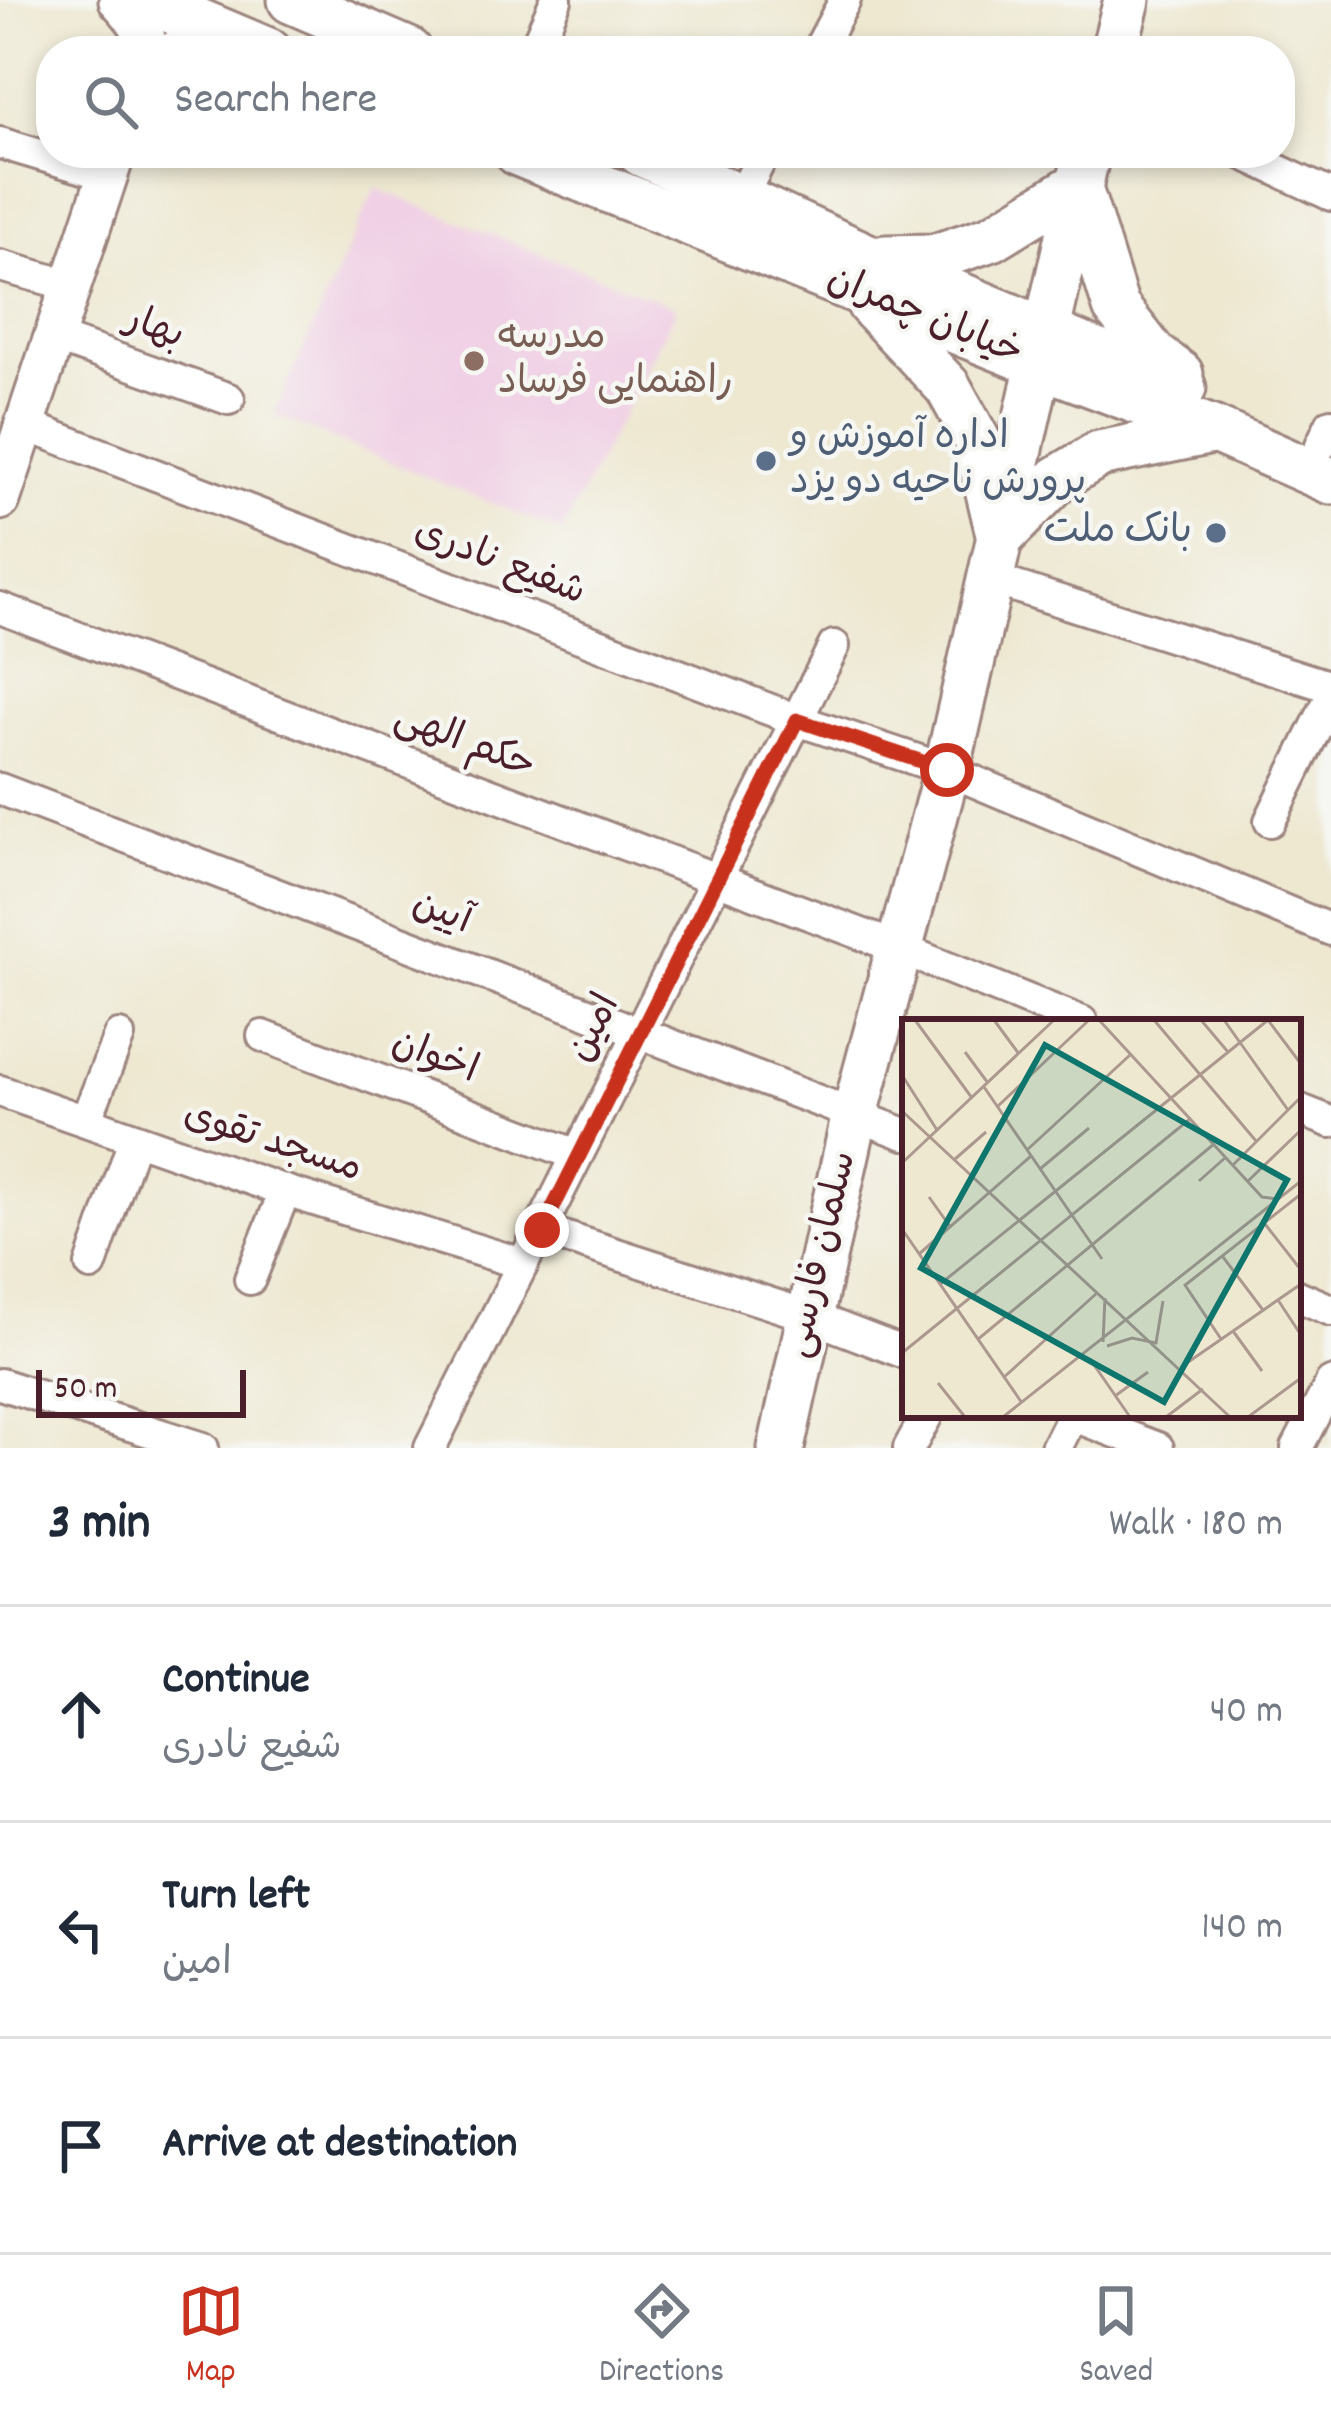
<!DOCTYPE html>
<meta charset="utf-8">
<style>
body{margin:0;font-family:Dekko,"Playpen Sans Arabic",sans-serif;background:#f2f2f3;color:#1f2937}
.scale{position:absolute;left:36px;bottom:30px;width:210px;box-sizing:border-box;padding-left:12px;border:6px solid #4a1f2b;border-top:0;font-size:33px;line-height:42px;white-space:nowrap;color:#4a1f2b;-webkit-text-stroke:9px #f6f6f2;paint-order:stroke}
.stop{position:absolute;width:36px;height:36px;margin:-27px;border:9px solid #c8321e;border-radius:50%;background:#fff}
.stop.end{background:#c8321e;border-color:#fff;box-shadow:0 3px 12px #0008}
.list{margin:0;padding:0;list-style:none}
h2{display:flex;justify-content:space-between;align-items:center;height:156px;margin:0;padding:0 48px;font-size:51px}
h2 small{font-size:39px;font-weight:400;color:#747a83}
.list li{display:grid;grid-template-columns:78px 1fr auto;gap:36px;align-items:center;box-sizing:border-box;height:216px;padding:0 48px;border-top:3px solid #e0e1e3}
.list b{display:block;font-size:45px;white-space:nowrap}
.list p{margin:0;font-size:39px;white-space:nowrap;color:#747a83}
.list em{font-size:39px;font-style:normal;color:#747a83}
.icon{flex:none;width:66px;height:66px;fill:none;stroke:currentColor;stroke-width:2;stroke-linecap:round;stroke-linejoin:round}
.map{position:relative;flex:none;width:1331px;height:1448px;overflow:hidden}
.search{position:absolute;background:#fff;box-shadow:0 6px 18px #0003;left:36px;right:36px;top:36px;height:132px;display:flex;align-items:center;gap:30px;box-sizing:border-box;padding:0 42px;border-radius:48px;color:#747a83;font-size:45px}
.sheet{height:804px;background:#fff}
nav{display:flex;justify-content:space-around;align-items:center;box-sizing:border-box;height:168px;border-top:3px solid #e0e1e3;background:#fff;font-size:33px;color:#747a83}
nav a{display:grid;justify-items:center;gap:6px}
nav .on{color:#c8321e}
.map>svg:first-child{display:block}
.built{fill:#f0d0e5}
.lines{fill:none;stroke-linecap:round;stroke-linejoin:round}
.minor-casing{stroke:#9c847e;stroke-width:36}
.tertiary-casing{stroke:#9c847e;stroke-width:45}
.secondary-casing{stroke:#9c847e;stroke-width:51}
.minor{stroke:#fff;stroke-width:30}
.tertiary{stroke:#fff;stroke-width:39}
.secondary{stroke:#fff;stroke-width:45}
.route{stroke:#c8321e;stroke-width:15}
.education-dot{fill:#8d6e63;stroke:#f6f6f2;stroke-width:4.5}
.service-dot{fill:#5c6f8a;stroke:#f6f6f2;stroke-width:4.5}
.labels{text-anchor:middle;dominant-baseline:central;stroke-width:9;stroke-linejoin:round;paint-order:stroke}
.street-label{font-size:39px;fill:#4a1f2b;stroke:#f6f6f2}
.education-label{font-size:39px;fill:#785e54;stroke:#f6f6f2;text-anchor:start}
.service-label{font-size:39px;fill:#4e5e75;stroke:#f6f6f2;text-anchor:start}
.inset-road{fill:none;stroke:#ac988f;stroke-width:3}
.view{fill:#0f766e;fill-opacity:0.15;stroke:#0f766e;stroke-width:6}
.inset-edge{fill:none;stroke:#4a1f2b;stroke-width:6}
</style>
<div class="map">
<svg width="1331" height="1448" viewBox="0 0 1331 1448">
<rect width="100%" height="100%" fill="#f6f6f2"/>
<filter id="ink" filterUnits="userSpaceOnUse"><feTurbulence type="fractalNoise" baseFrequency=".00833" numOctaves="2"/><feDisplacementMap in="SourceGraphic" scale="24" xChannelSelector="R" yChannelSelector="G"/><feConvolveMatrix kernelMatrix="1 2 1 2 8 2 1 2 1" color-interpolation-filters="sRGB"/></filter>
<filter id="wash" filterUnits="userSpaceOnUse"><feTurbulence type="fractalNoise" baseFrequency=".004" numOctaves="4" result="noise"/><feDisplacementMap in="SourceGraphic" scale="48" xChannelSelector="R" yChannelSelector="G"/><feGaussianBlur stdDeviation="2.7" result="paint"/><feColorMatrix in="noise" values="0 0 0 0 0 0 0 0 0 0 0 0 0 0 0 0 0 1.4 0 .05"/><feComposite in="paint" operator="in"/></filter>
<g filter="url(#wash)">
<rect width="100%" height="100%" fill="#eee8d1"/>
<polygon class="built" points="375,188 677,308 562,532 274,415"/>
</g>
<g filter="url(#ink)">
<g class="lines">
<g class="minor-casing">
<g id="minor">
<polyline points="534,51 556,0"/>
<polyline points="818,51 845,0"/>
<polyline points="0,143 107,175"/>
<polyline points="1241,153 1331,195"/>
<polyline points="740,200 764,153"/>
<polyline points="0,266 69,285"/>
<polyline points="52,336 229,399"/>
<polyline points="25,425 797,720 947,770 1331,930"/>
<polyline points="1321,445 1331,424"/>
<polyline points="991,579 1331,687"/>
<polyline points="0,608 901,949 1082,1022"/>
<polyline points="0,789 905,1134"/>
<polyline points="1270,821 1331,697"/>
<polyline points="263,1036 577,1155"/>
<polyline points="0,1091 285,1191 523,1264"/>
<polyline points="1298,1109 1331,1122"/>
<polyline points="86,1120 119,1036"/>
<polyline points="542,1230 809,1316 905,1353"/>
<polyline points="91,1265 134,1140"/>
<polyline points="250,1279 285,1191"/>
<polyline points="1298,1296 1331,1310"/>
<polyline points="0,1384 203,1448"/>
<polyline points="1071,1415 1158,1448"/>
<polyline points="430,1448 834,646"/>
<polyline points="909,1448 927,1415"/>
<polyline points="1056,1448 1072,1416"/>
<polyline points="1297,1448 1331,1383"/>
</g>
</g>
<g class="tertiary-casing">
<g id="tertiary">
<path d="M119 0C132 15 148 30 146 51"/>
<polyline points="175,51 208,39 245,42"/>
<polyline points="0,500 115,153"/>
</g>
</g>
<g class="secondary-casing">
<g id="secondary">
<polyline points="147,0 268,51"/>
<polyline points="291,0 409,51"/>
<polyline points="1114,51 1127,0"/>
<polyline points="518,153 1036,363 1215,430 1331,481"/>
<polyline points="641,153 870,258 1183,388"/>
<polyline points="885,258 935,257 992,238 1078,185 1116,307 1153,354 1180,374"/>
<polyline points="870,304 948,387 976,438 1000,538 1058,479 1099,454 1212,431"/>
<polyline points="781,1448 855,1114 947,770 1087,153"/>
</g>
</g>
<use href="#minor" class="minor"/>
<use href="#tertiary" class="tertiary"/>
<use href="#secondary" class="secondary"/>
</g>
</g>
<g class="lines" filter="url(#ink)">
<polyline class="route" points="542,1230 797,720 947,770"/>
</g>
<circle class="education-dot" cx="474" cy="361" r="12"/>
<g class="service-dot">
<circle cx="766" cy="461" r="12"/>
<circle cx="1216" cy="533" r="12"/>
</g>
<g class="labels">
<g class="street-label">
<text transform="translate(924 318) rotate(22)">خیابان چمران</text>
<text transform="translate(154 330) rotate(20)">بهار</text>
<text transform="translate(499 564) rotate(21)">شفیع نادری</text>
<text transform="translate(464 744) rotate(21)">حکم الهی</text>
<text transform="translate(441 915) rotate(21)">آیین</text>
<text transform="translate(596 1029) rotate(-63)">امین</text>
<text transform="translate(434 1059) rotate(21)">اخوان</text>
<text transform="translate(272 1144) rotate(18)">مسجد تقوی</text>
<text transform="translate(823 1255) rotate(-77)">سلمان فارسی</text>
</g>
<g class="education-label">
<text x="498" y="339">مدرسه<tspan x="498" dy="45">راهنمایی فرساد</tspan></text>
</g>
<g class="service-label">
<text x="790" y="439">اداره آموزش و<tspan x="790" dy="45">پرورش ناحیه دو یزد</tspan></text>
<text x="1192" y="533" text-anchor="end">بانک ملت</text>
</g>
</g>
<g transform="translate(902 1019)">
<rect width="399" height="399" fill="#eee8d1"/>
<path class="inset-road" d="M13 1 70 79M92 1 117 35M197 1 360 178 375 180M252 1 354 122M299 1 326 33M322 1 386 91M63 33 86 64M0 56 35 111M82 68 200 240M96 87 187 1M0 92 328 398M125 131 228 36M53 140 84 113M0 144 152 1M331 146 399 78M138 150 187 109M297 162 324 138M346 162 399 111M27 178 49 209M363 205 399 251M0 210 120 384M17 235 129 137M321 238 361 291M37 266 366 1 399 45M283 266 319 320M282 267 399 175M376 281 399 316M331 312 360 352M75 321 312 125M201 323 203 279M205 327 230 319 254 324 261 282M0 334 288 100M188 340 228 398M279 348 399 265M101 359 195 274M36 364 63 398M213 377 246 353M101 398 399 162M264 398 301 370M346 398 399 359"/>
<path class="view" d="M143 26 385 161 262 383 19 249Z"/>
<rect width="399" height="399" class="inset-edge"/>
</g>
</svg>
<div class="scale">50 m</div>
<div class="stop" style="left:947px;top:770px"></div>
<div class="stop end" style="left:542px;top:1230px"></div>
<div class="search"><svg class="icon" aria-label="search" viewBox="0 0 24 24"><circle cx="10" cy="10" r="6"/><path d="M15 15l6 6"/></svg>Search here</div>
</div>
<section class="sheet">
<h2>3 min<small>Walk · 180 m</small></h2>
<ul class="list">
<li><svg class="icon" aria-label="ahead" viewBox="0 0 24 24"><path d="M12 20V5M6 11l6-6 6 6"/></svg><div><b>Continue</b><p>شفیع نادری</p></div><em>40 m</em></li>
<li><svg class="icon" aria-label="left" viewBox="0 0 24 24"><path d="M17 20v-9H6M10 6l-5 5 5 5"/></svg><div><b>Turn left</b><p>امین</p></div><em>140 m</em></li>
<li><svg class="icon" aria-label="arrive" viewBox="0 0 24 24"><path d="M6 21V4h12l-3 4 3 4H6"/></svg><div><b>Arrive at destination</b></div></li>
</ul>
</section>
<nav>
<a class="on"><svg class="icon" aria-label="map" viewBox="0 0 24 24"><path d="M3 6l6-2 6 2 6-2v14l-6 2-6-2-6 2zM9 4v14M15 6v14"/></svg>Map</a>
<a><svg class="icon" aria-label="directions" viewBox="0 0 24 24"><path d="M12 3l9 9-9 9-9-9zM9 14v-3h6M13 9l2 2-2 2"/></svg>Directions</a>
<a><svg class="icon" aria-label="saved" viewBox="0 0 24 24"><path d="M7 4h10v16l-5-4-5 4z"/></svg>Saved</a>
</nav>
